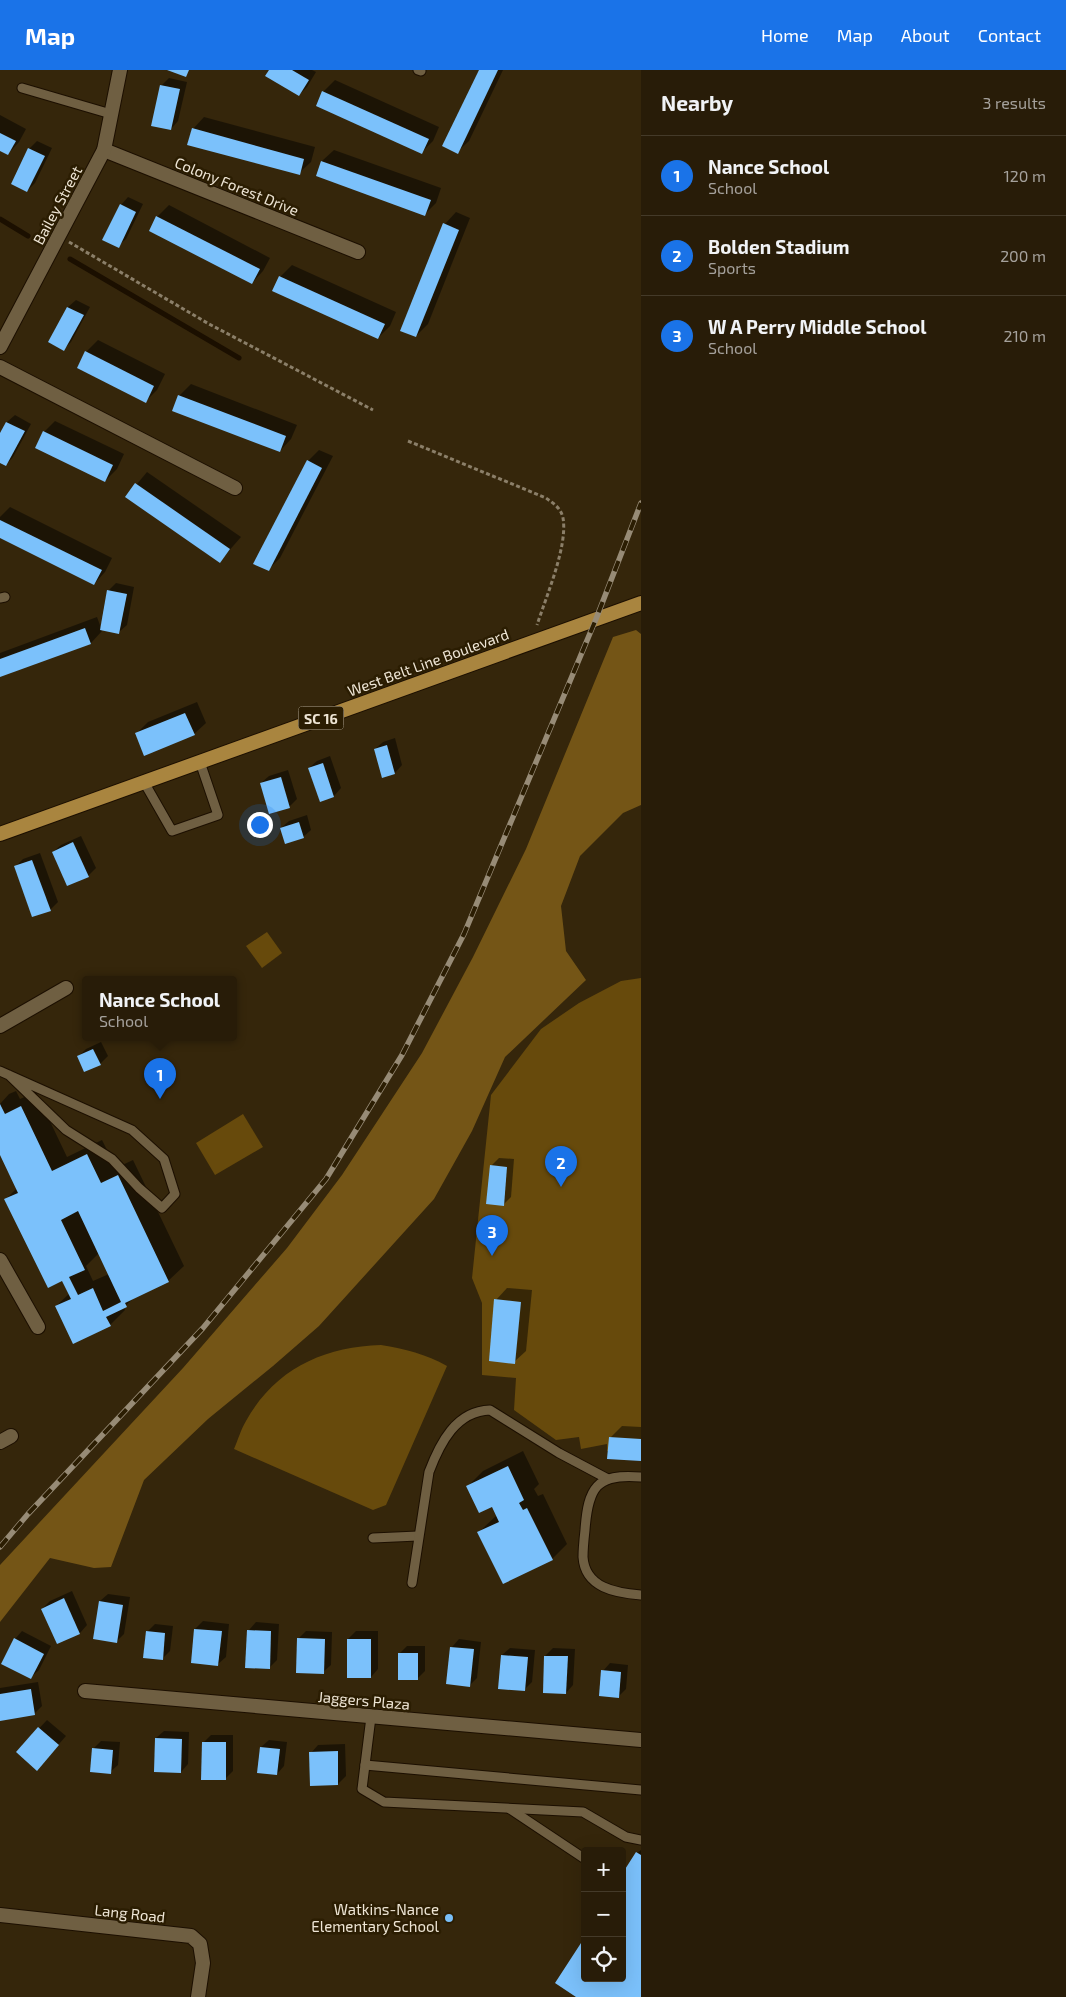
<!DOCTYPE html>
<meta charset="utf-8">
<style>
body{margin:0;font-family:"Exo 2",sans-serif;background:#342916;color:#f1f3f6}
.controls{position:absolute;right:15px;bottom:15px;display:grid;overflow:hidden;border-radius:5px;box-shadow:0 5px 20px #0002}
.controls button{width:45px;height:45px;display:grid;place-items:center;padding:0;border:0;border-bottom:1px solid #443a29;background:#281c08;color:#f1f3f6;font:25px sans-serif}
.you{position:absolute;left:259px;top:754px;width:18px;height:18px;margin:-12px;border:4px solid #fff;border-radius:50%;background:#1a73e8;box-shadow:0 0 0 8px #1a73e833}
.badge{display:grid;place-items:center;width:32px;height:32px;border-radius:50%;background:#1a73e8;color:#fff;font-size:16px;font-weight:700}
.pin{position:absolute;translate:-50% -41px;filter:drop-shadow(0 1px 2px #0008)}
.pin::after{content:'';position:absolute;top:26px;width:18px;height:15px;background:inherit;clip-path:polygon(0 0,100% 0,50% 100%)}
.popup{position:absolute;left:82px;top:906px;width:155px;height:65px;box-sizing:border-box;display:grid;place-content:center;border-radius:5px;background:#281c08;filter:drop-shadow(0 1px 4px #0005);font-size:16px;white-space:nowrap;color:#a5a19c}
.popup b{font-size:19px;color:#f1f3f6}
.popup::after{content:'';position:absolute;left:50%;top:100%;margin-left:-10px;border:10px solid transparent;border-top-color:#281c08}
.list{margin:0;padding:0;list-style:none}
h2{display:flex;justify-content:space-between;align-items:center;height:65px;margin:0;padding:0 20px;font-size:21px}
h2 small{font-size:16px;font-weight:400;color:#a5a19c}
.list li{display:grid;grid-template-columns:32px 1fr auto;gap:15px;align-items:center;box-sizing:border-box;height:80px;padding:0 20px;border-top:1px solid #443a29}
.list b{display:block;font-size:19px;white-space:nowrap}
.list p{margin:0;font-size:16px;white-space:nowrap;color:#a5a19c}
.list em{font-size:16px;font-style:normal;color:#a5a19c}
.icon{flex:none;width:28px;height:28px;fill:none;stroke:currentColor;stroke-width:2;stroke-linecap:round;stroke-linejoin:round}
.map{position:relative;flex:none;width:641px;height:1927px;overflow:hidden}
header{display:flex;align-items:center;gap:30px;box-sizing:border-box;height:70px;padding:0 25px;background:#1a73e8;color:#fff}
header strong{font-size:24px}
nav{display:flex;gap:28px;margin-inline-start:auto;font-size:18px}
main{display:flex}
aside{flex:1;background:#281c08}
.map>svg:first-child{display:block}
.green{fill:#674a0c}
.forest{fill:#745516}
.shadow{fill:#0007;fill-rule:evenodd}
.lines{fill:none;stroke-linecap:round;stroke-linejoin:round}
.stream{stroke:#1b0f00;stroke-width:5}
.building{fill:#7bc1fb;fill-rule:evenodd}
.service-casing{stroke:#1c0f00;stroke-width:11}
.minor-casing{stroke:#1c0f00;stroke-width:16}
.primary-casing{stroke:#1c0f00;stroke-width:16}
.path{stroke:#8b7f69;stroke-width:3;stroke-dasharray:4 2.5;stroke-linecap:butt}
.service{stroke:#6f5f42;stroke-width:9}
.minor{stroke:#6f5f42;stroke-width:14}
.primary{stroke:#a9853f;stroke-width:14}
.rail-casing{stroke:#978b76;stroke-width:5.5}
.rail{stroke:#2b1d02;stroke-width:4;stroke-dasharray:11;stroke-linecap:butt}
.poi-dot{fill:#7abff8;stroke:#2b1d02;stroke-width:2}
.labels{text-anchor:middle;dominant-baseline:central;stroke-width:5;stroke-linejoin:round;paint-order:stroke}
.shield{fill:#2b1d02;stroke:#b4a996;stroke-width:1}
.shield-label{font-size:14px;font-weight:bold;fill:#eee5d5}
.street-label{font-size:15px;fill:#eee5d5;stroke:#2b1d02}
.poi-label{font-size:15px;fill:#eee5d5;stroke:#2b1d02;text-anchor:end}
</style>
<header>
<strong>Map</strong>
<nav><a>Home</a><a>Map</a><a>About</a><a>Contact</a></nav>
</header>
<main>
<div class="map">
<svg width="641" height="1927" viewBox="0 0 641 1927">
<rect width="100%" height="100%" fill="#35260b"/>
<g class="green">
<polygon points="267,862 282,883 262,898 246,876"/>
<polygon points="641,908 641,1384 607,1381 607,1374 581,1379 579,1367 556,1370 514,1340 516,1308 482,1305 482,1233 472,1208 491,1025 541,959 579,933 621,911"/>
<polygon points="243,1044 263,1077 215,1105 196,1073"/>
<path d="M381 1275C405 1279 426 1284 447 1296L386 1435 373 1440 234 1379C238 1370 241 1359 246 1351 275 1299 323 1277 381 1275Z"/>
</g>
<polygon class="forest" points="636,560 641,564 641,735 623,743 580,786 561,836 566,881 586,910 505,987 472,1061 434,1129 319,1256 273,1296 208,1349 144,1410 111,1497 94,1498 50,1488 0,1552 0,1495 183,1298 287,1178 342,1105 422,983 473,887 526,779 613,567"/>
<g class="shadow">
<polygon points="270,0 312,0 316,2 307,17 299,25"/>
<polygon points="480,0 503,0 469,71 457,82"/>
<polygon points="169,8 187,12 178,51 171,59 161,16"/>
<polygon points="335,10 439,57 433,71 421,83 323,22"/>
<polygon points="0,45 26,59 19,72 8,84 0,80"/>
<polygon points="204,47 315,77 311,92 299,103 193,59"/>
<polygon points="37,71 52,78 35,113 27,121 29,79"/>
<polygon points="334,80 441,118 436,133 425,144 317,106 322,91"/>
<polygon points="128,127 143,134 126,169 118,176 121,135"/>
<polygon points="169,135 270,188 263,201 252,213 157,147"/>
<polygon points="456,142 470,148 428,254 416,266 445,154"/>
<polygon points="292,195 396,242 390,256 378,268 280,207"/>
<polygon points="76,230 90,237 71,272 63,280 49,272 68,237"/>
<polygon points="98,270 165,304 157,320 145,332 86,282"/>
<polygon points="191,314 297,355 291,369 280,381 179,326"/>
<polygon points="15,345 31,354 13,387 6,395 0,392 0,366 7,352"/>
<polygon points="55,351 124,384 117,399 105,411 44,362"/>
<polygon points="319,380 333,386 280,488 268,500 308,391"/>
<polygon points="147,402 241,467 220,491 127,426"/>
<polygon points="10,437 112,488 105,502 94,514 0,467 0,447"/>
<polygon points="116,513 134,517 127,555 119,562 101,559 102,561 91,573 0,606 0,583 97,547 101,558 108,521"/>
<polygon points="197,632 206,653 194,664 136,664 148,652"/>
<polygon points="395,668 402,695 395,703 375,679 383,672"/>
<polygon points="330,686 341,718 334,726 320,731 309,698 317,691"/>
<polygon points="288,700 297,729 289,737 261,713 269,706"/>
<polygon points="307,745 311,760 303,767 281,758 289,751"/>
<polygon points="81,766 96,798 88,806 53,782 61,775"/>
<polygon points="40,783 58,832 50,840 15,797 23,789"/>
<polygon points="101,972 108,986 100,994 78,987 86,979"/>
<path d="M16 1021 20 1029 36 1022 67 1087 102 1070 116 1098 133 1090 184 1196 168 1211 135 1227 124 1237 125 1240 110 1255 56 1236 70 1223 63 1209 6 1129 17 1118 0 1082V1034L9 1024ZM99 1183 109 1204 93 1211 86 1196Z"/>
<polygon points="499,1088 514,1089 511,1127 503,1135 491,1096"/>
<polygon points="507,1218 532,1220 526,1281 514,1292 496,1230"/>
<polygon points="622,1356 641,1357 641,1390 610,1368"/>
<polygon points="523,1381 539,1414 534,1419 538,1426 543,1424 567,1474 552,1489 479,1462 497,1445 492,1435 468,1416 483,1401"/>
<polygon points="72,1521 87,1555 80,1563 58,1572 42,1539 50,1531"/>
<polygon points="108,1524 130,1527 124,1564 116,1572 100,1531"/>
<polygon points="203,1551 229,1554 226,1587 218,1594 195,1559"/>
<polygon points="256,1552 279,1554 277,1590 269,1598 249,1560"/>
<polygon points="155,1554 173,1556 170,1581 162,1589 147,1562"/>
<polygon points="22,1561 51,1576 39,1600 31,1607 15,1569"/>
<polygon points="306,1561 332,1562 331,1595 323,1602 298,1569"/>
<polygon points="356,1561 378,1561 378,1599 371,1607 348,1569"/>
<polygon points="459,1569 481,1572 477,1608 470,1615 448,1613 452,1577"/>
<polygon points="407,1576 425,1576 425,1601 417,1609 399,1584"/>
<polygon points="510,1578 535,1580 532,1612 524,1620 502,1585"/>
<polygon points="553,1578 575,1579 573,1615 566,1623 545,1586"/>
<polygon points="610,1593 628,1595 626,1619 618,1627 603,1601"/>
<polygon points="38,1612 42,1636 34,1644 0,1649 0,1618"/>
<polygon points="47,1650 66,1666 44,1691 17,1682"/>
<polygon points="164,1661 189,1662 188,1694 181,1702 156,1668"/>
<polygon points="211,1665 233,1665 233,1701 225,1709 203,1673"/>
<polygon points="269,1670 287,1672 284,1696 277,1704 261,1677"/>
<polygon points="101,1671 120,1672 118,1695 110,1702 94,1678"/>
<polygon points="345,1674 346,1706 338,1714 311,1683 318,1675"/>
<polygon points="641,1780 641,1927 578,1927 582,1874 585,1872 585,1908 622,1908 626,1850 637,1783"/>
</g>
<g class="lines">
<g class="stream">
<polyline points="0,149 28,166"/>
<polyline points="70,189 239,288"/>
</g>
</g>
<g class="building">
<polygon points="167,0 189,0 186,7"/>
<polygon points="269,0 292,0 309,10 299,26 265,6"/>
<polygon points="479,0 498,0 458,84 442,76"/>
<polygon points="160,15 180,19 171,60 151,56"/>
<polygon points="322,21 429,69 422,84 316,36"/>
<polygon points="192,58 304,89 300,105 187,75"/>
<polygon points="0,63 16,71 8,85 0,81"/>
<polygon points="28,78 45,86 27,122 11,114"/>
<polygon points="321,91 431,130 425,146 316,106"/>
<polygon points="120,134 136,142 119,178 102,170"/>
<polygon points="156,146 260,199 252,214 149,161"/>
<polygon points="443,153 459,160 416,267 400,261"/>
<polygon points="279,206 385,254 378,269 272,221"/>
<polygon points="67,237 84,245 64,281 48,272"/>
<polygon points="85,281 154,316 146,333 77,298"/>
<polygon points="178,325 286,366 280,382 172,341"/>
<polygon points="6,352 25,361 6,396 0,393 0,363"/>
<polygon points="43,361 113,395 105,412 35,378"/>
<polygon points="307,390 322,398 269,501 253,494"/>
<polygon points="135,413 230,479 220,493 125,427"/>
<polygon points="0,450 102,500 94,515 0,468"/>
<polygon points="107,520 127,524 119,564 100,560"/>
<polygon points="85,558 91,574 0,607 0,589"/>
<polygon points="185,643 195,665 144,686 135,663"/>
<polygon points="387,675 395,704 382,708 374,679"/>
<polygon points="323,693 334,727 320,732 308,698"/>
<polygon points="281,707 290,738 269,744 260,713"/>
<polygon points="299,752 304,768 285,774 280,758"/>
<polygon points="73,772 89,807 67,816 52,782"/>
<polygon points="32,790 51,841 32,847 14,796"/>
<polygon points="93,979 101,995 84,1002 77,986"/>
<path d="M0 1034 5 1044 21 1036 52 1101 87 1084 101 1113 118 1105 169 1212 125 1233 127 1237 106 1247 111 1256 73 1274 55 1236 71 1229 62 1211 48 1218 4 1129 18 1123 0 1085ZM78 1141 121 1232 103 1241 93 1218 78 1225 69 1207 85 1200 61 1150Z"/>
<polygon points="490,1095 507,1097 504,1136 486,1134"/>
<polygon points="494,1229 521,1232 515,1294 489,1291"/>
<polygon points="609,1367 641,1369 641,1391 607,1389"/>
<polygon points="508,1396 524,1430 519,1433 523,1440 527,1438 553,1490 503,1514 477,1462 499,1452 492,1437 479,1443 466,1416"/>
<polygon points="64,1528 80,1564 57,1574 41,1539"/>
<polygon points="99,1531 123,1535 117,1573 93,1569"/>
<polygon points="194,1559 222,1561 218,1596 191,1593"/>
<polygon points="247,1560 271,1561 270,1599 245,1598"/>
<polygon points="146,1561 165,1563 163,1590 143,1588"/>
<polygon points="14,1568 44,1584 31,1609 1,1594"/>
<polygon points="297,1568 325,1569 324,1604 296,1603"/>
<rect x="347" y="1569" width="24" height="39"/>
<polygon points="450,1577 474,1579 470,1617 446,1614"/>
<rect x="398" y="1583" width="20" height="27"/>
<polygon points="501,1585 528,1587 525,1621 498,1619"/>
<polygon points="544,1586 568,1586 566,1624 543,1623"/>
<polygon points="601,1600 621,1602 619,1628 599,1626"/>
<polygon points="31,1619 35,1645 0,1651 0,1624"/>
<polygon points="38,1657 59,1675 37,1701 16,1682"/>
<polygon points="155,1668 182,1669 181,1703 154,1702"/>
<polygon points="202,1672 226,1672 226,1710 201,1710"/>
<polygon points="260,1677 280,1679 277,1705 257,1703"/>
<polygon points="92,1678 113,1680 111,1704 90,1702"/>
<polygon points="338,1681 338,1715 310,1716 309,1682"/>
<polygon points="636,1782 641,1785 641,1927 576,1927 555,1913 581,1873 585,1875 585,1908 622,1908 622,1854 625,1851 622,1849 622,1804"/>
</g>
<g class="lines">
<g class="service-casing">
<g id="service">
<polyline points="418,0 421,1"/>
<polyline points="22,18 111,44"/>
<polyline points="0,528 5,527"/>
<polyline points="144,712 172,761 218,745 200,692"/>
<polyline points="0,1001 132,1060 164,1089 175,1124 162,1138 139,1118 112,1089 66,1060 9,1005"/>
<path d="M641 1407C596 1403 588 1418 585 1460 584 1469 583 1478 583 1487 585 1518 616 1523 641 1525"/>
<polyline points="373,1468 418,1466"/>
<path d="M412 1513 429 1402C440 1373 456 1341 490 1340L559 1383 608 1409"/>
<polyline points="371,1647 362,1719 384,1732 583,1742 626,1767 641,1770"/>
<polyline points="365,1695 641,1720"/>
<polyline points="510,1739 585,1789"/>
</g>
</g>
<g class="minor-casing">
<g id="minor">
<polyline points="104,80 358,182"/>
<polyline points="0,277 104,80 120,0"/>
<polyline points="0,297 235,418"/>
<polyline points="0,956 66,918"/>
<polyline points="0,1190 38,1257"/>
<polyline points="0,1372 11,1366"/>
<polyline points="85,1621 641,1670"/>
<polyline points="0,1845 191,1866 200,1874 203,1893 198,1927"/>
</g>
</g>
<g class="primary-casing">
<polyline id="primary" points="0,764 641,533"/>
</g>
<g class="path">
<polyline points="69,172 209,254 373,340"/>
<path d="M408 371 546 428C553 433 561 438 563 448 568 476 546 527 537 555"/>
</g>
<use href="#service" class="service"/>
<use href="#minor" class="minor"/>
<use href="#primary" class="primary"/>
<g class="rail-casing">
<polyline id="rail" points="0,1477 28,1444 203,1258 326,1109 402,985 464,864 596,549 641,433"/>
</g>
<use href="#rail" class="rail"/>
</g>
<circle class="poi-dot" cx="449" cy="1848" r="5"/>
<g class="labels">
<rect class="shield" x="298.5" y="636.5" width="45" height="23" rx="4"/>
<g class="shield-label">
<text x="321" y="648">SC 16</text>
</g>
<g class="street-label">
<text transform="translate(237 116) rotate(22)">Colony Forest Drive</text>
<text transform="translate(57 135) rotate(-62)">Bailey Street</text>
<text transform="translate(428 592) rotate(-20)">West Belt Line Boulevard</text>
<text transform="translate(364 1630) rotate(5)">Jaggers Plaza</text>
<text transform="translate(130 1843) rotate(6)">Lang Road</text>
</g>
<g class="poi-label">
<text x="439" y="1839">Watkins-Nance<tspan x="439" dy="17">Elementary School</tspan></text>
</g>
</g>
</svg>
<div class="controls">
<button>+</button>
<button>−</button>
<button><svg class="icon" aria-label="locate" viewBox="0 0 24 24"><circle cx="12" cy="12" r="6"/><path d="M12 2v4M12 18v4M2 12h4M18 12h4"/></svg></button>
</div>
<div class="you"></div>
<div class="pin badge" style="left:160px;top:1029px">1</div>
<div class="popup"><b>Nance School</b>School</div>
<div class="pin badge" style="left:561px;top:1117px">2</div>
<div class="pin badge" style="left:492px;top:1186px">3</div>
</div>
<aside>
<h2>Nearby<small>3 results</small></h2>
<ul class="list">
<li><span class="badge">1</span><div><b>Nance School</b><p>School</p></div><em>120 m</em></li>
<li><span class="badge">2</span><div><b>Bolden Stadium</b><p>Sports</p></div><em>200 m</em></li>
<li><span class="badge">3</span><div><b>W A Perry Middle School</b><p>School</p></div><em>210 m</em></li>
</ul>
</aside>
</main>
